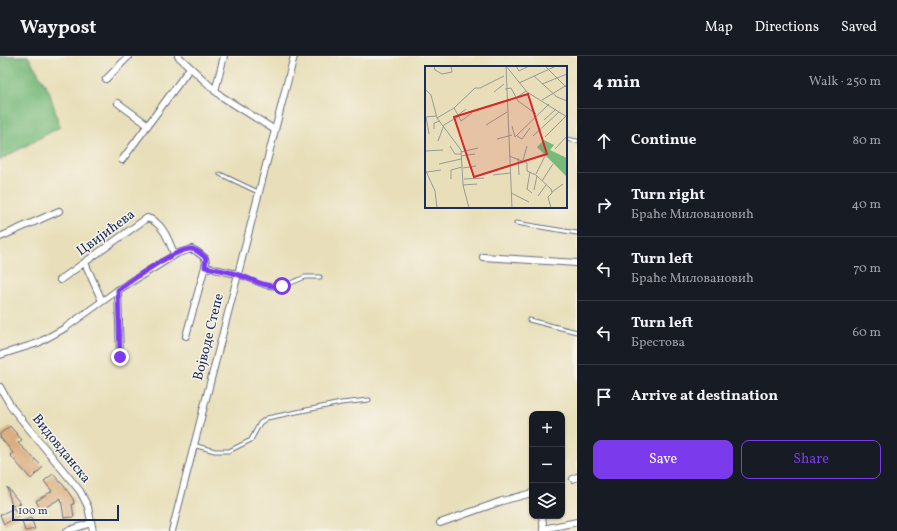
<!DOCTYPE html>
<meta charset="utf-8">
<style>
body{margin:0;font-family:Vollkorn,serif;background:#20242c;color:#f1f3f6}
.controls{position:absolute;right:12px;bottom:12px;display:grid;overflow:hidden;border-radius:8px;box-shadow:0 1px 3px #0004}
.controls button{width:36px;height:36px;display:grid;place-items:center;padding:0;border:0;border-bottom:1px solid #363941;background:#171b24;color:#f1f3f6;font:20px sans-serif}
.scale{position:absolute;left:12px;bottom:10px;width:107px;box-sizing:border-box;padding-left:4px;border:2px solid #1b2f5e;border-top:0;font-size:11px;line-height:14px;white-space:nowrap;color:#1b2f5e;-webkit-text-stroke:3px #f7f3e8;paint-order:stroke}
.stop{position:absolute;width:12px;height:12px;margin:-9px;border:3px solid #7c3aed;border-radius:50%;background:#fff}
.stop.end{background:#7c3aed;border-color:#fff;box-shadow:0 1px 4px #0008}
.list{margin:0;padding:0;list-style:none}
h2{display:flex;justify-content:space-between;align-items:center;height:52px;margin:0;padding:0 16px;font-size:17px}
h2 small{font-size:13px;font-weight:400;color:#9ea1a6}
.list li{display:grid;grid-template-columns:26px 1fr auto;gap:12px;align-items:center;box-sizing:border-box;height:64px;padding:0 16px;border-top:1px solid #363941}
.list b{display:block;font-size:15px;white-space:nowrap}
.list p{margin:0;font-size:13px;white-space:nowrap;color:#9ea1a6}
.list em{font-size:13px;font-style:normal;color:#9ea1a6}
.actions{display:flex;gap:8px;padding:12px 16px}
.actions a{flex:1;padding:9px 0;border:1px solid #7c3aed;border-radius:8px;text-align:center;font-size:14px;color:#7c3aed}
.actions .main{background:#7c3aed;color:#fff}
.icon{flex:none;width:22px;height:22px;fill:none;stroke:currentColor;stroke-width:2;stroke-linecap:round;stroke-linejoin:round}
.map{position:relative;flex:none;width:577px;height:475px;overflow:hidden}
header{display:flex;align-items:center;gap:24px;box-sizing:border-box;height:56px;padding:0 20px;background:#171b24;border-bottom:1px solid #363941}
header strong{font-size:19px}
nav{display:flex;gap:22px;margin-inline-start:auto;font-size:14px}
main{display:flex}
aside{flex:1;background:#171b24}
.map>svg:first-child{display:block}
.forest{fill:#78ba7c;stroke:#4a746d}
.building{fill:#dbad80}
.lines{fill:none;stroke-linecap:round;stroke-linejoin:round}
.lane-casing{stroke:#636d7e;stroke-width:5}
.street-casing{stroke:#636d7e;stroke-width:8}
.lane{stroke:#fff;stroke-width:3}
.street{stroke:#fff;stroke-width:6}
.route{stroke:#7c3aed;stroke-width:5}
.labels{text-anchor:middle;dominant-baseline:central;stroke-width:3;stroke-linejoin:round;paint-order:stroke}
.street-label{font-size:14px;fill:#1b2f5e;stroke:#f7f3e8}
.inset-road{fill:none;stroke:#969995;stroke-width:1}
.view{fill:#d62828;fill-opacity:0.15;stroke:#d62828;stroke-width:2}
.inset-edge{fill:none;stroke:#1b2f5e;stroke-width:2}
</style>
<header>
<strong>Waypost</strong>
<nav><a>Map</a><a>Directions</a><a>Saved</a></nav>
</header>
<main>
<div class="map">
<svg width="577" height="475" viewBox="0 0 577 475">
<rect width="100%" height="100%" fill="#f7f3e8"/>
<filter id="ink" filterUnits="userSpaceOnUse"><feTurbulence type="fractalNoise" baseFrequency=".025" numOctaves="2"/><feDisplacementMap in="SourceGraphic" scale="8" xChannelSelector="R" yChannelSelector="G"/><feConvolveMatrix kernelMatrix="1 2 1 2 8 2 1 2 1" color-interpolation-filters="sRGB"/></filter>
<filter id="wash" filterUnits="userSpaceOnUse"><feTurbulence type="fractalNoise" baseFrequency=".012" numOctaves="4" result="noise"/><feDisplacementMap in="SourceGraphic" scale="16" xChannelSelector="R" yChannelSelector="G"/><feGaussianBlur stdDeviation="0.9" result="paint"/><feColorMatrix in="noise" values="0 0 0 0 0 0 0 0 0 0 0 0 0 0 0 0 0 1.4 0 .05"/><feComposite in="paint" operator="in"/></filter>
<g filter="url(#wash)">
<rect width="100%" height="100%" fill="#e8dfba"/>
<polygon class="forest" points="0,0 28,0 49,35 60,71 0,104"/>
<g id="blocks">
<g class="building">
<polygon points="10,370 22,384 18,387 43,411 31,423 10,399 13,397 0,381 0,378"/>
<polygon points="53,418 64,430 73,443 74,448 72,448 74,461 64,462 61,442 41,454 36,445 52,435 44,425"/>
<polygon points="7,431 21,448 12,450"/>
<polygon points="14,452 18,461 4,468 0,459"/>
<polygon points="31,462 35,473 25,475 22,465"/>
</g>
</g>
</g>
<g filter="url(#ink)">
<use href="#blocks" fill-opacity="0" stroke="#636d7e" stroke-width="1"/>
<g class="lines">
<g class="lane-casing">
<g id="lane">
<polyline points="566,83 577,85"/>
<polyline points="220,118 258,136"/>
<polyline points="516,167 577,177"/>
<polyline points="238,219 265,230 273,231 286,229 305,221 320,221"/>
<polyline points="529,264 577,276"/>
<polyline points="193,389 215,395 229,395 251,384 260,367 267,362 341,347 369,344"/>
</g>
</g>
<g class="street-casing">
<g id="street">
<polyline points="178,0 221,40 275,74"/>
<polyline points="106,23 129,0"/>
<polyline points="215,35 224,0"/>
<polyline points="118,47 148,69"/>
<polyline points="122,104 190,12"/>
<polyline points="0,181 59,155"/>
<polyline points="483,201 577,207"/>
<polyline points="85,207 102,245"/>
<polyline points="205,211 237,218"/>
<path d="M60 224 147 162C163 166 169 185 174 198"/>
<polyline points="118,234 120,301"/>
<polyline points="0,299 38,287 65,272 118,234 178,197 192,193 196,195 205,202 206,207 186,280"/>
<polyline points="0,331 12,352 80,435 88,451 93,475"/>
<polyline points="573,423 577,421"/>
<polyline points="542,460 544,475"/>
<polyline points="440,467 502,445 532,437"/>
<polyline points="543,473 577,466"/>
<polyline points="67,475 91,467"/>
<polyline points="172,475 294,0"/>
</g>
</g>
<use href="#lane" class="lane"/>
<use href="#street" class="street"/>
</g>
</g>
<g class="lines" filter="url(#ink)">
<path class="route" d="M120 301 118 234C132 224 177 191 192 193 198 194 202 199 206 202L205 211C215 213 226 215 236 218 252 223 265 232 282 230"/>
</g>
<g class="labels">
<g class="street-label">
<text transform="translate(106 177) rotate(-36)">Цвијићева</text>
<text transform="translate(209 281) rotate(-76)">Војводе Степе</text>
<text transform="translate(61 393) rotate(51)">Видовданска</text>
</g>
</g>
<g transform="translate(425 10)">
<rect width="142" height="142" fill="#e8dfba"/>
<path d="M119 74 129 79 125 84 142 92V111L112 81Z" fill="#78ba7c"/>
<path class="inset-road" d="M9 0 10 4 17 8 27 6 26 0M81 0 87 142M81 0 102 26 142 51M91 0 94 5 104 0M120 0 142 22M109 10 132 31 142 35M94 17 131 0M117 18 142 8M0 23 6 29 12 52 36 84 38 119 44 142M80 23 86 22 93 35 111 48M69 26 79 18M91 32 101 25M117 34 142 19M29 42 33 49 41 43M33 49 36 55 47 47M12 52 29 42 50 22H55L79 10M119 54 131 43M19 59 34 50M61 59 82 46M87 60 90 71 124 38M9 63V57L15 55M4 68 1 51 11 50M92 70 97 73 105 62M108 70 134 46M120 71 141 50M72 73 87 69M13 75 19 59M25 80 30 88H36M130 83 142 70M0 85 18 84M36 86 53 82M36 90 50 88M84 90 102 97V105L111 109 126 123 127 127 123 131 126 142M93 92 94 109M98 94 102 80M14 98 36 93M38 102 51 100M0 103 10 125 12 142M2 106 16 104M105 106 102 123 107 127M111 108 120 90M68 109 85 107M26 113V104L37 101M39 113 59 112M117 115 128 98M38 119 52 118M109 124 112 110M127 126 138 118M86 127 104 136M113 130 121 119"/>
<path class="view" d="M103 28 122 88 49 111 29 51Z"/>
<rect width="142" height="142" class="inset-edge"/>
</g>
</svg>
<div class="controls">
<button>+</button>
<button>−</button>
<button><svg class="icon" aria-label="layers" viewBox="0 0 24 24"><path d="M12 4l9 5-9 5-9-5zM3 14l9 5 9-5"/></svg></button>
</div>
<div class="scale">100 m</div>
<div class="stop" style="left:282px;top:230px"></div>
<div class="stop end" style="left:120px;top:301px"></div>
</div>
<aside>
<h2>4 min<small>Walk · 250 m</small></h2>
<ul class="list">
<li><svg class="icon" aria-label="ahead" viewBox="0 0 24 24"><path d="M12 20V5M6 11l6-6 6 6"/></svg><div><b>Continue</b></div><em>80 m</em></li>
<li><svg class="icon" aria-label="right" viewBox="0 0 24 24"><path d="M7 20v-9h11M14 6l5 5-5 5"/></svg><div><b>Turn right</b><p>Браће Миловановић</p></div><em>40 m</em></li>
<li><svg class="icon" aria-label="left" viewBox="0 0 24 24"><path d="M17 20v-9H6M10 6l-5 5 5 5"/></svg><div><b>Turn left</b><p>Браће Миловановић</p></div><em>70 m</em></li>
<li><svg class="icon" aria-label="left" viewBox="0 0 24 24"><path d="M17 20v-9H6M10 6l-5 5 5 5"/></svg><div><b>Turn left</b><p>Брестова</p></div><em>60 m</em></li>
<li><svg class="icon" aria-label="arrive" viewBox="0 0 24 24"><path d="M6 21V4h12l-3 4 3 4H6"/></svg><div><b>Arrive at destination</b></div></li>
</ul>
<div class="actions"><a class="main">Save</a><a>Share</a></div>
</aside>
</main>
